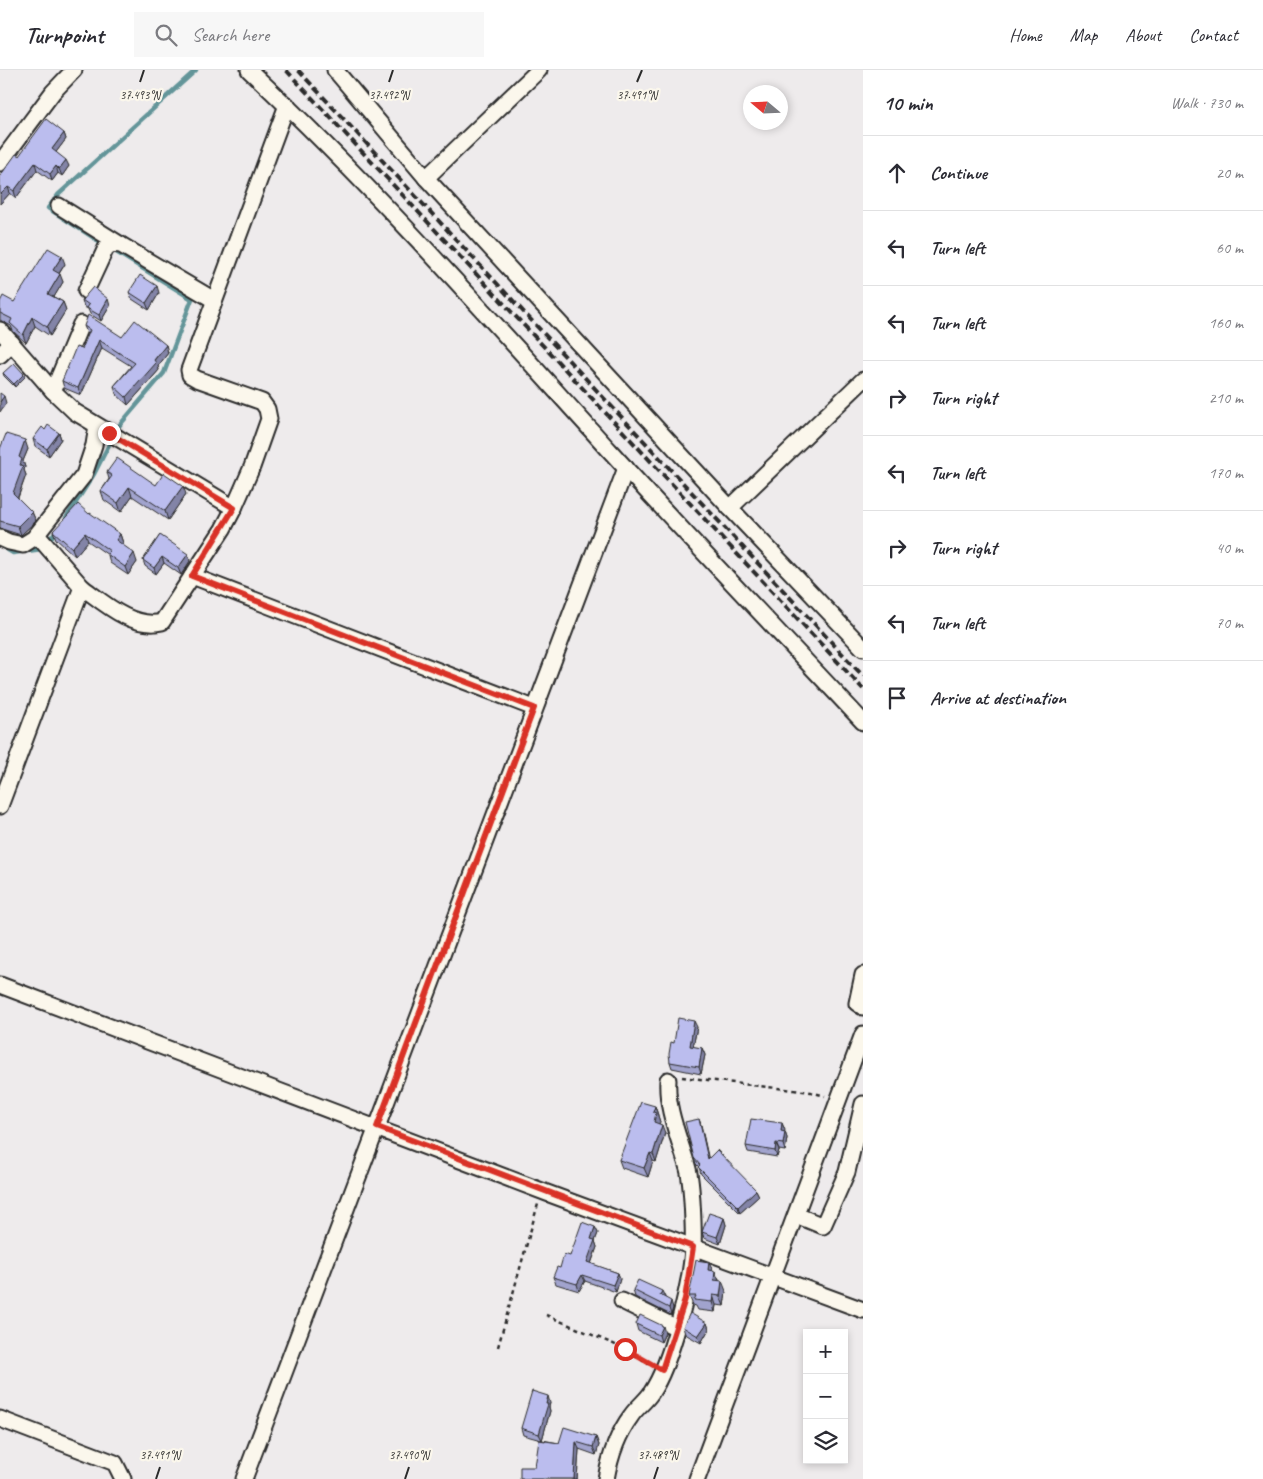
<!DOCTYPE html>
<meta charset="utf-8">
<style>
body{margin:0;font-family:Caveat,sans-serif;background:#f7f7f7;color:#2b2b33}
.controls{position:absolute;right:15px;bottom:15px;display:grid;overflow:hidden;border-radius:0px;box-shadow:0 2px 8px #0003}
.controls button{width:45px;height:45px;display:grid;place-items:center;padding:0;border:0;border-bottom:1px solid #e1e1e2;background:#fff;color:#2b2b33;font:25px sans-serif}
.compass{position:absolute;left:743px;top:15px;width:45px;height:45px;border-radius:50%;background:#fff;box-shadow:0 2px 8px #0003;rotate:289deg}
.stop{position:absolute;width:15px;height:15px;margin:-11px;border:4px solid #d93025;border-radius:50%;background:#fff}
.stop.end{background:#d93025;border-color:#fff;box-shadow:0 1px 5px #0008}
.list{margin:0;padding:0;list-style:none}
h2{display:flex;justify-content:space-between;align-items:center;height:65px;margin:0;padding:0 20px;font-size:21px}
h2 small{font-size:16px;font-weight:400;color:#7c7c81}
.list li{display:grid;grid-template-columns:32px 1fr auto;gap:15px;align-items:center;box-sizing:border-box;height:75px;padding:0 20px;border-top:1px solid #e1e1e2}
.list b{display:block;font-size:19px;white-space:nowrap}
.list em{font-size:16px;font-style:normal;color:#7c7c81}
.icon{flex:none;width:28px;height:28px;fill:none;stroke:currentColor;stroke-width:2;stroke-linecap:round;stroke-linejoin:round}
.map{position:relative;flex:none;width:863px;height:1409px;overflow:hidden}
header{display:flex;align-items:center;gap:30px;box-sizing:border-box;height:70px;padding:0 25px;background:#fff;border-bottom:1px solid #e1e1e2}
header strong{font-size:24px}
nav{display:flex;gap:28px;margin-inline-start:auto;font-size:18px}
.search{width:350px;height:45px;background:#f7f7f7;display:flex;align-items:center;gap:12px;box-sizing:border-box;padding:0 18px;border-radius:0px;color:#7c7c81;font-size:19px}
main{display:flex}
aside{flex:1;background:#fff}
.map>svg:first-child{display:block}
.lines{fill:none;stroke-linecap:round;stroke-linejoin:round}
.stream{stroke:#649599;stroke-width:4.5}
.minor-casing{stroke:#2b2b2b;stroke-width:19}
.path{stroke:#2b2b2b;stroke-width:2.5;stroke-dasharray:4 4;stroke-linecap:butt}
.minor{stroke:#fbf7ec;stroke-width:15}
.rail{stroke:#2b2b2b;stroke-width:4;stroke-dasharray:8 4;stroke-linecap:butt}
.wall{fill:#a1a3cd;stroke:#2b2b2b}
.shaded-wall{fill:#8384a7;stroke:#2b2b2b}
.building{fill:#bbbdee;stroke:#2b2b2b}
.route{stroke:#d93025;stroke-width:6}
.ticks{fill:none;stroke:#2b2b2b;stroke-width:2}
.ticks-label{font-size:12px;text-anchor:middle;fill:#2b2b2b;stroke:#fbf7ec;stroke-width:4.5;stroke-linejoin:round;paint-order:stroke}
</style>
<header>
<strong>Turnpoint</strong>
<div class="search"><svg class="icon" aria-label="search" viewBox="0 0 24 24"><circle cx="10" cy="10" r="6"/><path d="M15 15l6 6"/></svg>Search here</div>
<nav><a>Home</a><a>Map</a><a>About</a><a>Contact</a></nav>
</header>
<main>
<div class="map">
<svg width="863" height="1409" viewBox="0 0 863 1409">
<rect width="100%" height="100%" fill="#eeebec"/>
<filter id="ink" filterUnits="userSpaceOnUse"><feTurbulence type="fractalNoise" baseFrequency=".02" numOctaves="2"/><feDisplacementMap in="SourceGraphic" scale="10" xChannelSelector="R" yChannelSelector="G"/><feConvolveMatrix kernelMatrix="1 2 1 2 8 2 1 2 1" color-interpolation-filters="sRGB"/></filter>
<g filter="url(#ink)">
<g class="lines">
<g class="stream">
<polyline points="105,175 48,138 58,125 196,0"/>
<polyline points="66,448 94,404 118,357 164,303 192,229 113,180"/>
<polyline points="3,477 13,483 42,479 57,460"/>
</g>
<g class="minor-casing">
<g id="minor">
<path d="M249 0C377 120 494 253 611 382 694 474 779 562 863 652"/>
<polyline points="335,0 426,108 730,438 863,578"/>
<polyline points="0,93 53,22 74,0"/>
<polyline points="426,108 539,0"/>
<polyline points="59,136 121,175"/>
<polyline points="86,221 106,178 112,174 121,175 214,230"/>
<polyline points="0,260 53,321 75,342 234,438"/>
<polyline points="0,285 12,273"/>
<polyline points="53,321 81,254"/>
<polyline points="730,438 863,310"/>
<polyline points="37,465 82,517"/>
<polyline points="0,468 9,472 23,475 34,468 84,405 94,375 97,356"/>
<polyline points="192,506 534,638"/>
<path d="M0 736 82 517C104 533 132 559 162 552L223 459 234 438 252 397 269 349 267 339 262 332 197 309 190 305 189 300 287 35"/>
<polyline points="863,905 857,933 863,937"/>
<polyline points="0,915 547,1123 863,1240"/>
<polyline points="796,1145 823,1156 847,1102 863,1034"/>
<polyline points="622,1231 677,1258"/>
<polyline points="0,1349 115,1393 123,1409"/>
<polyline points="244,1409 626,398"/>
<path d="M606 1409C610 1386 617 1365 631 1346 636 1338 645 1332 651 1323 671 1294 691 1214 693 1178 694 1162 692 1113 688 1099 680 1069 666 1040 668 1010"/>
<polyline points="697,1409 863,964"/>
</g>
</g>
<g class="path">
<polyline points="682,1007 811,1022 825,1026"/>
<polyline points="546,1245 625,1279 649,1293"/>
<polyline points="498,1277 538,1134"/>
</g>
<use href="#minor" class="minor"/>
<g class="rail">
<polyline points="286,0 863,619"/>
<polyline points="298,0 863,606"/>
</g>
</g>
<g class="wall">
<polygon points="64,63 66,69 56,82 69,96 62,106 58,103 52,111 37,100 16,128 10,123 0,134 19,86"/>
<polygon points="65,194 59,204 63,212 54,227 63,232 66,240 50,266 35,256 26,273 13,261 11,256 0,250 0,232 14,232"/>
<polygon points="129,222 159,223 149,240 132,229"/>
<polygon points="82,230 110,236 101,251 90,244 88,239 84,237"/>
<polygon points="84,256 122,267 166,275 168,283 158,296 159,300 128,335 116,324 114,316 131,296 102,278 81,325 64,318 62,311 82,279 88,264 87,263"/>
<polygon points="3,303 24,304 25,307 15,317 4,306"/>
<polygon points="45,360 59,363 61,369 49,386 35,376 33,369"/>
<polygon points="0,379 28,379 23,391 25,397 24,400 26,405 18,428 32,442 36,451 21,465 2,459 0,457"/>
<polygon points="107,402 156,415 186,424 168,450 132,426 121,442 104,430 101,421 109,409"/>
<polygon points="89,444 120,464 123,473 122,475 137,492 128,505 110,493 108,485 88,471 75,486 56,469 53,461"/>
<polygon points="160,465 190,491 181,505 164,493 156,504 145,496 143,490"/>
<polygon points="697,957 693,977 702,978 705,985 701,1004 672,998 670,992 674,973"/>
<polygon points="655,1036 658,1045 658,1046 660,1052 659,1053 665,1063 656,1092 653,1091 648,1107 622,1098 619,1090"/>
<polygon points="699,1049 701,1055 708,1088 756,1120 759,1126 740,1143 701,1104 699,1097 696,1094 694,1088"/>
<polygon points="782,1053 787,1068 785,1081 779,1080 777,1087 748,1082 746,1076"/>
<polygon points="724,1148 726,1155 720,1174 704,1168 702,1162"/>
<polygon points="595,1157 598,1163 595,1171 597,1177 591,1194 618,1203 620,1209 616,1222 585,1211 579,1221 556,1214 553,1207 560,1198"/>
<polygon points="709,1192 713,1200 726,1221 724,1236 716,1235 715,1242 698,1240 696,1236 693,1235 689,1226"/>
<polygon points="633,1220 665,1227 665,1228 673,1238 671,1245 635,1227"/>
<polygon points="707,1253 709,1259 701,1273 685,1264 683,1257"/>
<polygon points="636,1254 665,1263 661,1272 638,1261"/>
<polygon points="550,1333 549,1337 550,1341 542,1370 559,1373 596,1367 599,1375 596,1385 579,1379 577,1409 520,1409 535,1397 541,1370 523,1365 521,1358"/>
</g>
<g class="shaded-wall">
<polygon points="64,63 66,69 54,85 52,79"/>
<polygon points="66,90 69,96 62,106 59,99"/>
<polygon points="35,93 37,100 16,128 14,121"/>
<polygon points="56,96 58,103 52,111 50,104"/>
<polygon points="8,117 10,123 0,134 0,125"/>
<polygon points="62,186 65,194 56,208 53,200"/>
<polygon points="60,204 63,212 51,232 48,224"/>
<polygon points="157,216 159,223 149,240 146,233"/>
<polygon points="108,229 110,236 101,251 99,245"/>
<polygon points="63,232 66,240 50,266 47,257"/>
<polygon points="32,247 35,256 26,273 23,265"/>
<polygon points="99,270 102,278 81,325 78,318"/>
<polygon points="166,275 168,283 158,296 159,300 128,335 126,327"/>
<polygon points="24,304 25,307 15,317 14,314"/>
<polygon points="4,326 6,333 0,342 0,332"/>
<polygon points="59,363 61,369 49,386 47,379"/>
<polygon points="25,370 28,379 23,391 25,397 24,400 26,405 16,432 13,423 19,387"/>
<polygon points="183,416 186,424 168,450 165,441"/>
<polygon points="129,417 132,426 121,442 118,433"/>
<polygon points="32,442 36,451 21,465 18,456"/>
<polygon points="85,463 88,471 75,486 72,478"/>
<polygon points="120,464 123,473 119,479 116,470"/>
<polygon points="134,483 137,492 128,505 125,497"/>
<polygon points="188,484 190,491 181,505 178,498"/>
<polygon points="162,487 164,493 156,504 154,498"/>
<polygon points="694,951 697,957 692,982 690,976"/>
<polygon points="702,978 705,985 701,1004 699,997"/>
<polygon points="655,1036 660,1052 657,1060 654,1052 653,1042"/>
<polygon points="699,1049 701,1055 710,1095 708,1089"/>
<polygon points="782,1053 785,1060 783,1067 781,1061"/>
<polygon points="662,1055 665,1063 656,1092 653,1084"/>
<polygon points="785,1062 787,1068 785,1081 783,1074"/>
<polygon points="776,1073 779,1080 777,1087 775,1081"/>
<polygon points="650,1083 653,1091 648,1107 644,1098"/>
<polygon points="756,1120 759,1126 740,1143 738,1137"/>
<polygon points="724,1148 726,1155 720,1174 717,1167"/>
<polygon points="595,1157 598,1163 595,1171 597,1177 589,1199 587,1192 591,1169"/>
<polygon points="709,1192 713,1202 708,1200"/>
<polygon points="715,1201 719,1211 718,1220 714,1210"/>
<polygon points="618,1203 620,1209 616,1222 613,1215"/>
<polygon points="582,1205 585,1211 579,1221 577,1214"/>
<polygon points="722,1211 726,1221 724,1236 720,1226"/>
<polygon points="662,1221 665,1227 663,1232 660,1225"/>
<polygon points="713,1225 716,1235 715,1242 712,1232"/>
<polygon points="671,1231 673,1238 671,1245 669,1238"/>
<polygon points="707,1253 709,1259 701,1273 698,1266"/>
<polygon points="663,1256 665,1263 661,1272 659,1265"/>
<polygon points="548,1326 550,1333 549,1337 550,1341 542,1370 539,1364"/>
<polygon points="596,1367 599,1375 596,1385 593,1377"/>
<polygon points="576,1372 579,1379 577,1409 574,1409"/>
</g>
<g class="building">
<polygon points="46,49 64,63 52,79 66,90 59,99 56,96 50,104 35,93 14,121 8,117 0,125 0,106 16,84 19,86"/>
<polygon points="48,178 62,186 53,200 60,204 48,224 63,232 47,257 32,247 23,265 10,253 12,249 0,243 0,232 3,226 14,232"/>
<polygon points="140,205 157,216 146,233 129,222"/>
<polygon points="93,217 108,229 99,245 87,238 89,235 82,230"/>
<polygon points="88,245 122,267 135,250 166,275 154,290 156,293 126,327 114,316 135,293 99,270 78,318 62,311 76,277 82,279 90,260 84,256"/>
<polygon points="14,293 24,304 14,314 3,303"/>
<polygon points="0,323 4,326 0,332"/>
<polygon points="48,355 59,363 47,379 33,369 42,357 45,360"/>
<polygon points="6,364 25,370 19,387 22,389 20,395 23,396 13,423 32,442 18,456 0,451 0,379"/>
<polygon points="117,388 156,415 164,403 183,416 165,441 129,417 118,433 101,421 112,406 107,402"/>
<polygon points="78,434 89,444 90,443 120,464 116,470 134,483 125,497 107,484 110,481 85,463 72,478 53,461"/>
<polygon points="160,465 188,484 178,498 162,487 154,498 143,490"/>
<polygon points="678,948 694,951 690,976 702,978 699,997 670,992 669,984 671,972 674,973"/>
<polygon points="641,1032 655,1036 653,1042 656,1043 654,1052 662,1055 653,1084 650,1083 644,1098 619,1090"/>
<polygon points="699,1049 708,1089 717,1080 756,1120 738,1137 698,1097 700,1095 694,1088 685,1052"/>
<polygon points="751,1049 782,1053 781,1061 785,1062 783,1074 776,1073 775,1081 746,1076"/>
<polygon points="709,1143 724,1148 717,1167 702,1162"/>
<polygon points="582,1152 595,1157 591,1169 595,1170 587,1192 618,1203 613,1215 582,1205 577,1214 553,1207 557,1197 560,1198 564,1184 570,1186"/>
<polygon points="696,1190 709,1192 708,1200 715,1201 714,1210 722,1211 720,1226 713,1225 712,1232 694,1230 696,1226 689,1226"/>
<polygon points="638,1210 662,1221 660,1225 671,1231 669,1238 633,1220"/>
<polygon points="690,1243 707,1253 698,1266 683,1257"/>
<polygon points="640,1245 663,1256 659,1265 636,1254"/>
<polygon points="532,1321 548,1326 546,1334 548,1334 539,1364 521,1358"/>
<polygon points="564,1357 596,1367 593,1377 576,1372 574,1409 520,1409 520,1397 535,1397 539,1370 559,1373"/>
</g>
</g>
<g class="lines" filter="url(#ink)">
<polyline class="route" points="109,363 234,438 192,506 534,638 377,1057 693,1177 685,1229 662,1300 625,1279"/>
</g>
<path class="ticks" d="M140 12 144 0M389 12 393 0M637 12 642 0M156 1409 160 1397M405 1409 409 1397M654 1409 658 1397"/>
<g class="ticks-label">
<text x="140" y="29">37.493°N</text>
<text x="389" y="29">37.492°N</text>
<text x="637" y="29">37.491°N</text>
<text x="160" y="1389">37.491°N</text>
<text x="409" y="1389">37.490°N</text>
<text x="658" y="1389">37.489°N</text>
</g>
</svg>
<div class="controls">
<button>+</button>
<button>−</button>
<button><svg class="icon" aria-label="layers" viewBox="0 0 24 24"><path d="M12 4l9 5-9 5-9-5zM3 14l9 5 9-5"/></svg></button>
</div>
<svg class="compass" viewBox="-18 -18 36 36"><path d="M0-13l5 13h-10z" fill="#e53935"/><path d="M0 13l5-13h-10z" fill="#7c7c81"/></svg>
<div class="stop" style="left:625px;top:1279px"></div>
<div class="stop end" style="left:109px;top:363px"></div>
</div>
<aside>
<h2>10 min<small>Walk · 730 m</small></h2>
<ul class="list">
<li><svg class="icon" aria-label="ahead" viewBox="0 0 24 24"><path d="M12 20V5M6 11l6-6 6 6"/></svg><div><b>Continue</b></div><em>20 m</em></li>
<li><svg class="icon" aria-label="left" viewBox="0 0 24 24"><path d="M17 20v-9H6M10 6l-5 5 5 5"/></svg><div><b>Turn left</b></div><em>60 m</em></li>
<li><svg class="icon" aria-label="left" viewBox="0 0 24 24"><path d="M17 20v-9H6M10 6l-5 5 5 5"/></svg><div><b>Turn left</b></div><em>160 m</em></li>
<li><svg class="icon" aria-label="right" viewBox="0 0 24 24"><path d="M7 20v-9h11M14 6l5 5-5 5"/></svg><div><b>Turn right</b></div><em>210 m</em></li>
<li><svg class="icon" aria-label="left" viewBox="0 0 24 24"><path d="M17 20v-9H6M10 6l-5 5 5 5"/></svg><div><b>Turn left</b></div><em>170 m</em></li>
<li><svg class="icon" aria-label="right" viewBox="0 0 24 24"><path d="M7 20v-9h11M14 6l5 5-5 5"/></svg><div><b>Turn right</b></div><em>40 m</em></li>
<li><svg class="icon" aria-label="left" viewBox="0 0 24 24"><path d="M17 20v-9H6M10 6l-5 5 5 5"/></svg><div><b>Turn left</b></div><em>70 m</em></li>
<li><svg class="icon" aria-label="arrive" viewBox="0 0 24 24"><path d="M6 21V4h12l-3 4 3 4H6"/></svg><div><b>Arrive at destination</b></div></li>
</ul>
</aside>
</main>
